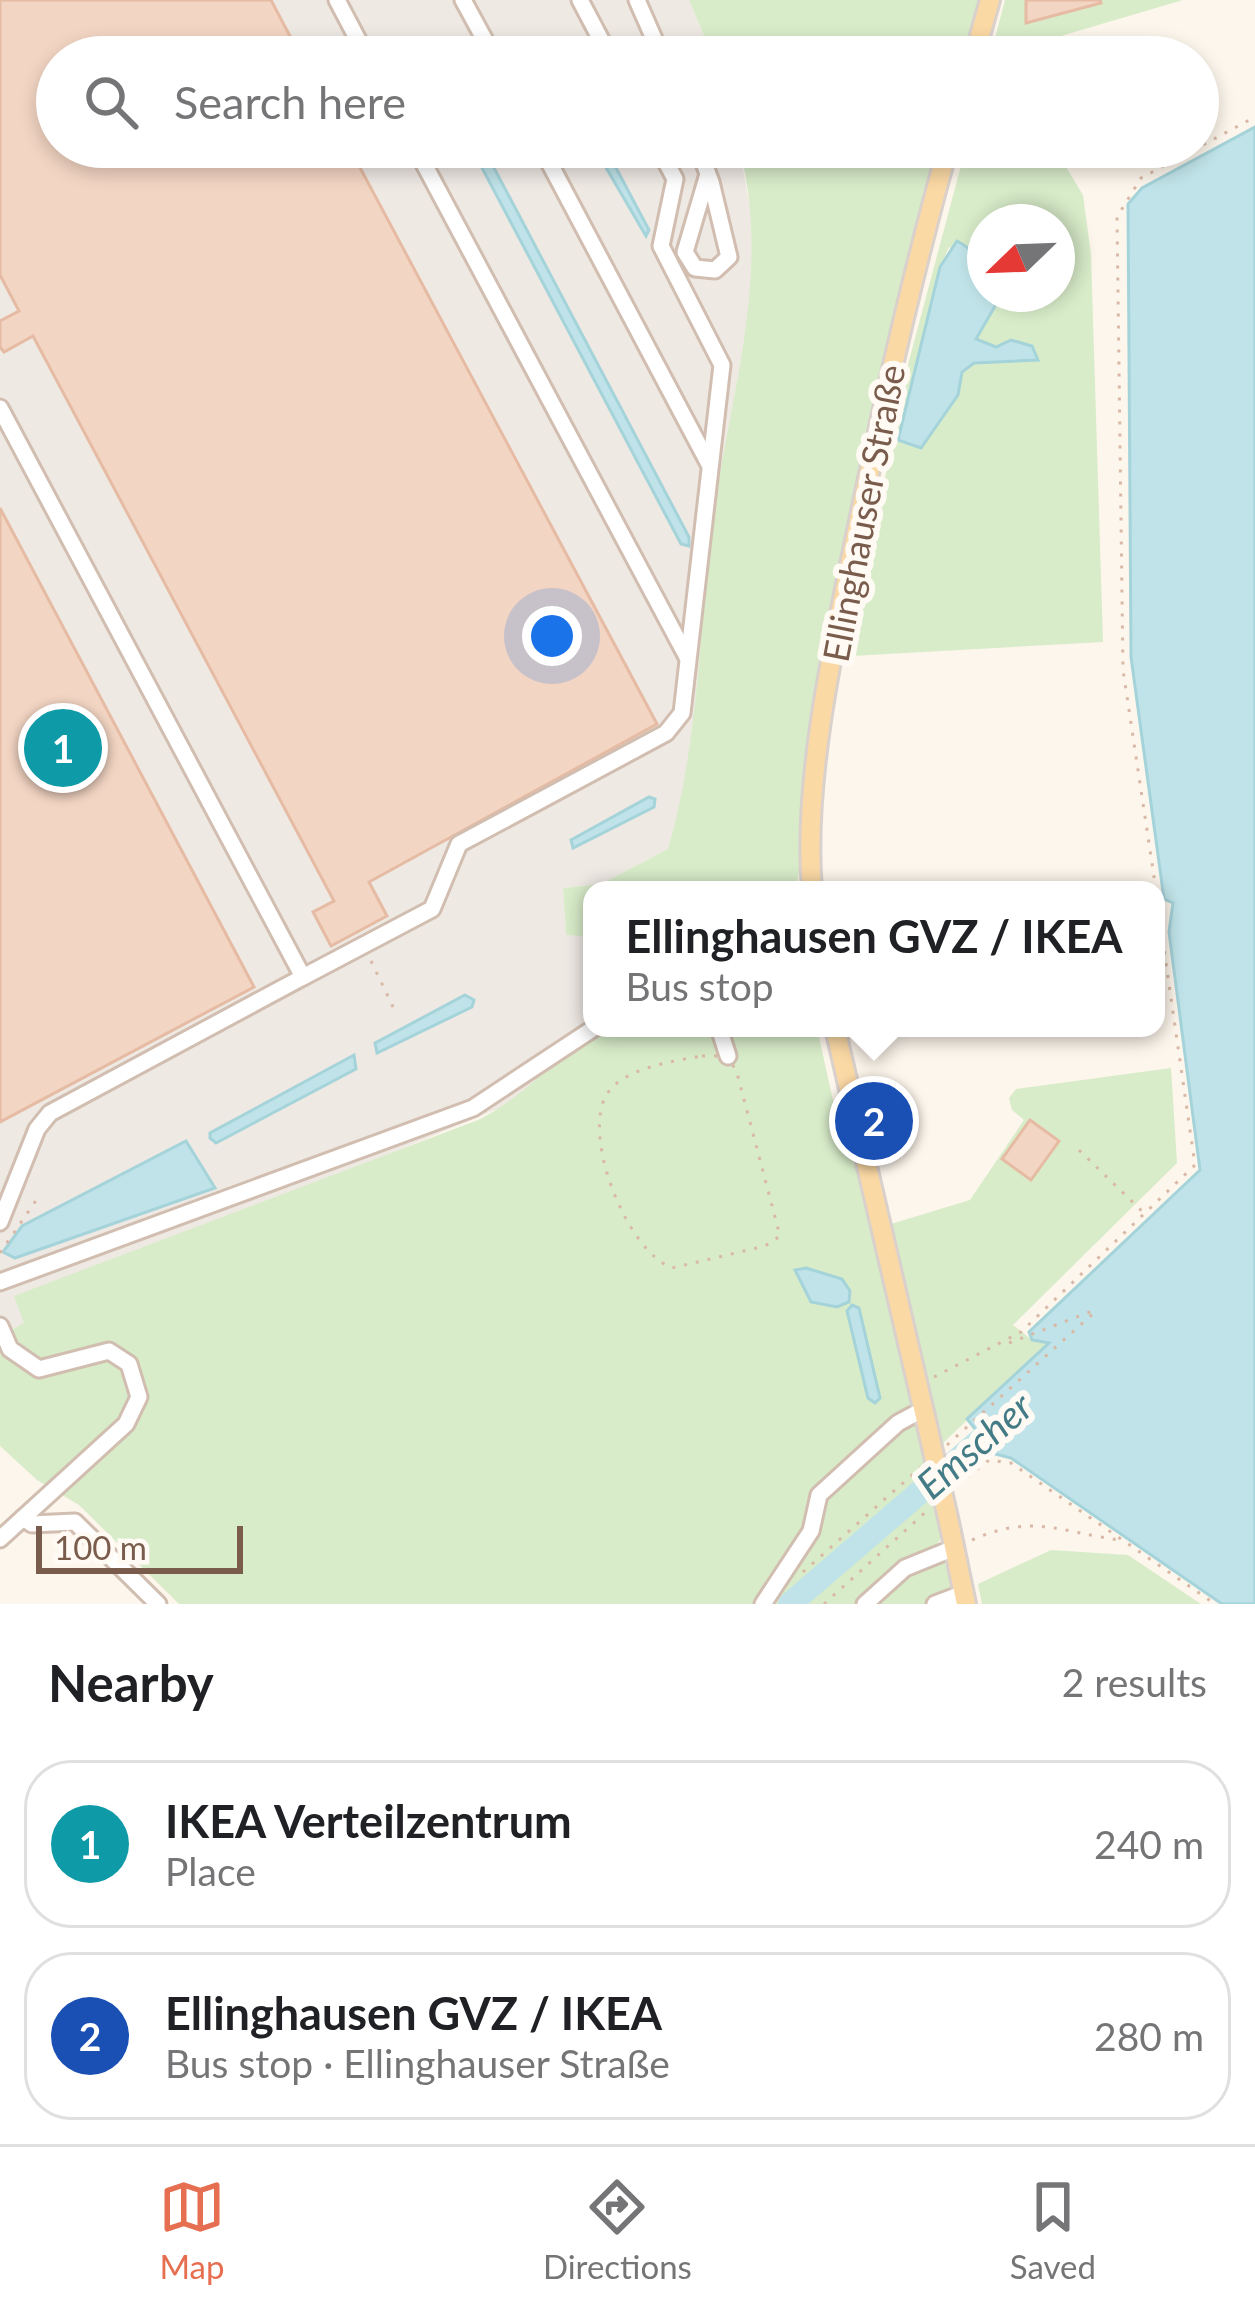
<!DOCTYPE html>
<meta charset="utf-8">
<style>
body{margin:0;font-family:Lato,sans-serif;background:#f2f2f2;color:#202124}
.compass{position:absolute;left:967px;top:204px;width:108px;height:108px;border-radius:50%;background:#fff;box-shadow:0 6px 18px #0003;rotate:247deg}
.scale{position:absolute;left:36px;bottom:30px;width:207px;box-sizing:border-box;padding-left:12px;border:6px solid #7a5c4d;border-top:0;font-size:33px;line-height:42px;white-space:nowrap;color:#7a5c4d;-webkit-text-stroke:9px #fffaf3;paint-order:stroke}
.you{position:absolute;left:552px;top:636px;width:42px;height:42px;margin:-30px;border:9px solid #fff;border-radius:50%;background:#1a73e8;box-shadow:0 0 0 18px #1a73e833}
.badge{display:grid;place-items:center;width:78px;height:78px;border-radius:50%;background:#e76f51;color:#fff;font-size:39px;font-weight:700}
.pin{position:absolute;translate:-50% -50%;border:6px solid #fff;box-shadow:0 3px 12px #0006}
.popup{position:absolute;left:583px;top:881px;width:582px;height:156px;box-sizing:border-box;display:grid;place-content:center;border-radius:24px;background:#fff;filter:drop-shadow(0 3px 9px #0005);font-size:39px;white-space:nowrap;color:#757577}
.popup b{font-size:45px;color:#202124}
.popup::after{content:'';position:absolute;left:50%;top:100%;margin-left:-24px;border:24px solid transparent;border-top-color:#fff}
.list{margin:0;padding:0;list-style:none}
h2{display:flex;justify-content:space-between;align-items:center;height:156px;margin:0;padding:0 48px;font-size:51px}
h2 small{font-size:39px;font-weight:400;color:#757577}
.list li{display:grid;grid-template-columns:78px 1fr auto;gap:36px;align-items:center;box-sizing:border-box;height:168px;margin:0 24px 24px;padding:0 24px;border:3px solid #e0e0e0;border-radius:48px}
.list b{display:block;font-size:45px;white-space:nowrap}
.list p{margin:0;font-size:39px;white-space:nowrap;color:#757577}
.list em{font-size:39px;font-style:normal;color:#757577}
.icon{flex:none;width:66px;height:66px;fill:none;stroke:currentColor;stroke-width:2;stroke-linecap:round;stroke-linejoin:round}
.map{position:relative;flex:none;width:1255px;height:1604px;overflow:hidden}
.search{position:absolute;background:#fff;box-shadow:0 6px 18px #0003;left:36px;right:36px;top:36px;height:132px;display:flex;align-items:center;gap:30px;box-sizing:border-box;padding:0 42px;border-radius:66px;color:#757577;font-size:45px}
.sheet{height:540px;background:#fff}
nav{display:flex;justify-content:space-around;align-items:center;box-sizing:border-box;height:168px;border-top:3px solid #e0e0e0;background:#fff;font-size:33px;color:#757577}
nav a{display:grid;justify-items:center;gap:6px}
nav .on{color:#e76f51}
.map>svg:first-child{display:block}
.industrial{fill:#efe9e4}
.green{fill:#d8ecc9;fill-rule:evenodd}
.water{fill:#bfe3e8;stroke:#a5d3da;stroke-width:3}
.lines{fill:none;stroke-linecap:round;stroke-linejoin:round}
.river{stroke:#bfe3e8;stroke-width:24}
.building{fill:#f3d5c3;stroke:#e6bba3;stroke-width:3}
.minor-casing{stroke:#d1beb0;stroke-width:21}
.major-casing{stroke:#dad1cd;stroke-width:24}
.path{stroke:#d9b8a5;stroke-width:3;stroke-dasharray:3 9;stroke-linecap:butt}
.minor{stroke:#fff;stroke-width:15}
.major{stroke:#fbd9a5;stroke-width:18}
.major-bridge-casing{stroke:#dad1cd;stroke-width:24;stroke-linecap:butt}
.major-bridge{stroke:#fbd9a5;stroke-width:18}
.labels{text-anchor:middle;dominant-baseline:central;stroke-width:12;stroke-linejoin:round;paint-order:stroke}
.street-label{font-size:36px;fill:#7a5c4d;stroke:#fffaf3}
.water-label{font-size:39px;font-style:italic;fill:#437c86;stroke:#fffaf3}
</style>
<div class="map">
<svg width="1255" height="1604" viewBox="0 0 1255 1604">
<rect width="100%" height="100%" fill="#fdf6ec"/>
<polygon class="industrial" points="0,0 689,0 713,57 57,57 57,147 739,147 754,230 755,275 714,519 688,778 668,849 601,884 563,888 566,935 592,937 592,1028 620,1028 588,1042 512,1103 314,1185 0,1335"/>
<g class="green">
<polygon points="689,0 990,0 974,57 713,57"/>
<polygon points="1005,0 1183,0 990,57"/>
<path d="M739 147H948L913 279 797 883 776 890H592V937L566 935 563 888 601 884 668 849C699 742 699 631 713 521 729 395 773 273 739 147Z"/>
<path d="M966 147H1054L1083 195 1091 254 1103 642 852 656 902 387ZM985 222H1057L1061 271 1057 294 999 296 975 340 996 347 995 361 974 363 961 372 958 395 921 447 898 440 940 267 949 247 985 273Z"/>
<path d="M620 1028H817L840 1132 881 1227 970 1200 1024 1120 1012 1110 1009 1098 1016 1089 1171 1068 1177 1163 1013 1325 1032 1340 1050 1342 925 1460 950 1527 936 1545 966 1604H179L79 1505 37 1480 0 1446V1336L24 1323 14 1296 478 1120C528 1096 567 1042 620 1028ZM856 1305 880 1397 871 1401 847 1311Z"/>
<polygon points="1051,1550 1128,1555 1201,1604 982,1604 978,1584"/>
</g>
<g class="water">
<polygon points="1255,127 1255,1604 1222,1604 1011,1458 995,1454 967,1419 1049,1343 1032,1340 1029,1332 1200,1170 1169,932 1173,903 1164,899 1131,657 1128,204 1142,188"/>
<polygon points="471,147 483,147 689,537 689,546 681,544"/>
<polygon points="594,147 605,147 649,230 646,236"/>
<path d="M957 241C979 252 985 271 985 294H1002L976 339 996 347 1011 340 1032 346 1038 360 974 363 962 372 958 395 921 448 898 440 940 267Z"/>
<polygon points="649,797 655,799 654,807 573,848 571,840"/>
<polygon points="465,995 474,1000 472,1007 377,1053 375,1043"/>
<polygon points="354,1055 356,1069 216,1143 210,1138 210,1133"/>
<polygon points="186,1141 215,1188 15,1258 3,1252 22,1226"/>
<polygon points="806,1268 842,1279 850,1291 849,1302 837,1307 811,1302 795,1270"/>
<polygon points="852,1305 859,1308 880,1398 875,1403 868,1398 847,1311"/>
</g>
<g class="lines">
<polyline class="river" points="790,1604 1006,1418"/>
</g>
<g class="building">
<polygon points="0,0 271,0 301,57 57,57 57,147 349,147 657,724 369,882 387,916 331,946 313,912 334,901 33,336 4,352 0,347 0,321 19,311 0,275"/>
<polygon points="1026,0 1100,0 1101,3 1026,23"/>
<polygon points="0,508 254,987 0,1122"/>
<polygon points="1030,1120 1059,1141 1031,1180 1002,1159"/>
</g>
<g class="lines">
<g class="minor-casing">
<g id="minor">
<polyline points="337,0 367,57"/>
<polyline points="463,0 494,57"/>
<polyline points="580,0 610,57"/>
<polyline points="637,0 662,57"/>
<polyline points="415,147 687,657"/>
<polyline points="541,147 710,466"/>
<polyline points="698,147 711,182 729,257 715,270 695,268 685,252 708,174"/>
<polyline points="0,408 303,977 50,1113 37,1129 0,1222"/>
<polyline points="303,977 432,909 459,844 666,733 682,713 722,365 661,246 675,179 658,147"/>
<polyline points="719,1028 728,1056"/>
<polyline points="0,1282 473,1108 594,1028"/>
<polyline points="0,1326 10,1349 39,1369 109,1351 129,1364 139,1397 126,1424 0,1539"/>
<polyline points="23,1518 32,1524 75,1522 158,1604"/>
<polyline points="763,1604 811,1531 819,1495 898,1423 924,1409"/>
<polyline points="865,1604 905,1568 954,1548"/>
<polyline points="935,1604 964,1593"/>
</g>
</g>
<g class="major-casing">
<g id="major">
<polyline points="974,57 990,0"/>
<path d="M812 890C803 788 831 656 852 555 880 418 910 282 948 147"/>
<polyline points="835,1028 927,1425"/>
<polyline points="950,1527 966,1604"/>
</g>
</g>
<g class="path">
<polyline points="1156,890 1123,670 1117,217 1141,178 1255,117"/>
<polyline points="371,961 394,1009"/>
<path d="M702 1056H728L737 1073 780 1236 765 1246 672 1268C627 1251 581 1136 607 1094 623 1068 674 1061 702 1056Z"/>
<polyline points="1079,1150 1145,1214"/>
<polyline points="0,1253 37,1199"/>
<polyline points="1009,1343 1095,1310"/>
<polyline points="934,1377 1021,1332 1195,1165 1156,894"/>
<polyline points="947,1445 1097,1310"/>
<polyline points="958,1484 989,1460 1011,1463 1215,1604"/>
<path d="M972 1540C1033 1513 1059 1532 1120 1540"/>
<polyline points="803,1572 921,1467"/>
<polyline points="824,1604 928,1510"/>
</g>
<use href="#minor" class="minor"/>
<use href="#major" class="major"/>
<g class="major-bridge-casing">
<polyline id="major-bridge" points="927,1425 950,1527"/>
</g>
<use href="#major-bridge" class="major-bridge"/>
</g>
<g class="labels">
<g class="street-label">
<text transform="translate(863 513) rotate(-79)">Ellinghauser Straße</text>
</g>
<g class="water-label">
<text transform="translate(974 1445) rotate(-41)">Emscher</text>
</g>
</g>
</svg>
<svg class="compass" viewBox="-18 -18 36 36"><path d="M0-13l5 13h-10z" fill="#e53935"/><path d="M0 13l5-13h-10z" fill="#757577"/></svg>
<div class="scale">100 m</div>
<div class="you"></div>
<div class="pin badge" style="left:63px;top:748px;background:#0f9aa8">1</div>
<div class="pin badge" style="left:874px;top:1121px;background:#1a4fb4">2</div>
<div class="popup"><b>Ellinghausen GVZ / IKEA</b>Bus stop</div>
<div class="search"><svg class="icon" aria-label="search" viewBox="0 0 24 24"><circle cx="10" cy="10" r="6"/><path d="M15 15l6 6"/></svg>Search here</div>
</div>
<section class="sheet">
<h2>Nearby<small>2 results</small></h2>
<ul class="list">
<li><span class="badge" style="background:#0f9aa8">1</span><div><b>IKEA Verteilzentrum</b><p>Place</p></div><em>240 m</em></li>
<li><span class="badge" style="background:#1a4fb4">2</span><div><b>Ellinghausen GVZ / IKEA</b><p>Bus stop · Ellinghauser Straße</p></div><em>280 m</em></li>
</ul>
</section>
<nav>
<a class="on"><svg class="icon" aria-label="map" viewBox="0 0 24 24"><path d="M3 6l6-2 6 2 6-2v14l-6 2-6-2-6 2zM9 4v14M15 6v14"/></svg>Map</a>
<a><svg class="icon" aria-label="directions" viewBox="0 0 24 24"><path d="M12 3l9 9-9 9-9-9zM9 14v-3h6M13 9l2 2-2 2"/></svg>Directions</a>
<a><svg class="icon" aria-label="saved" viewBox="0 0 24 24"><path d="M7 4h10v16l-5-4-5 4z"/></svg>Saved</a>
</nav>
